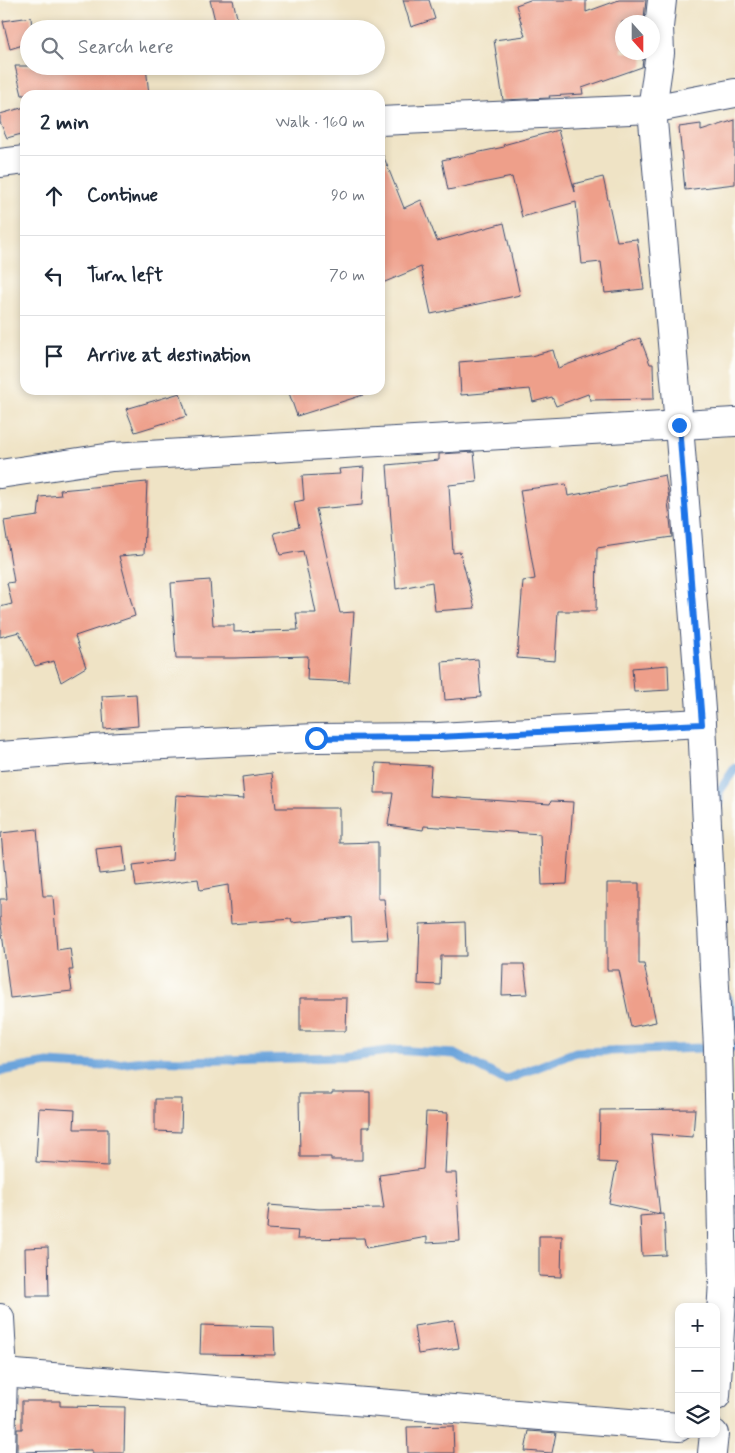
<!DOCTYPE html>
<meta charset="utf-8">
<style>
body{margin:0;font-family:Mynerve,sans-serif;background:#f6f6f7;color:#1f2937}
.controls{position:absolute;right:15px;bottom:15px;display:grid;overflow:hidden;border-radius:10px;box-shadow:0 2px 8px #0003}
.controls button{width:45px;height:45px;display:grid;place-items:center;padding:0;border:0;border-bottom:1px solid #e0e1e3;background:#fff;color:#1f2937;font:25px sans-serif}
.compass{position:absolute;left:615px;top:15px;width:45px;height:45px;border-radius:50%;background:#fff;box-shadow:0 2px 8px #0003;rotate:159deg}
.stop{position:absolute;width:15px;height:15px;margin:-11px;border:4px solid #1a73e8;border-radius:50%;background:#fff}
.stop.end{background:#1a73e8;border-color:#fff;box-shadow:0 1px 5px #0008}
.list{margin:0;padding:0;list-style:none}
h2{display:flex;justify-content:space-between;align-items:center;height:65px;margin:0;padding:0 20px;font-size:21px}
h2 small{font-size:16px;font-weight:400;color:#747a83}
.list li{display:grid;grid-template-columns:32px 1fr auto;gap:15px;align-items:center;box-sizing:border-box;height:80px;padding:0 20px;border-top:1px solid #e0e1e3}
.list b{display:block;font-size:19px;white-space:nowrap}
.list em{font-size:16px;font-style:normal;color:#747a83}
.icon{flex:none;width:28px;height:28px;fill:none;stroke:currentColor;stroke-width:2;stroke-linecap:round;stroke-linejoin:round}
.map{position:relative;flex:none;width:735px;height:1453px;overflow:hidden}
.search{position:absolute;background:#fff;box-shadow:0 2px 8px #0003;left:20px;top:20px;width:365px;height:55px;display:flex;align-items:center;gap:12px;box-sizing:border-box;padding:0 18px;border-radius:28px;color:#747a83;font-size:19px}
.panel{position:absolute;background:#fff;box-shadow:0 2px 8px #0003;left:20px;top:90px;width:365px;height:305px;border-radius:15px}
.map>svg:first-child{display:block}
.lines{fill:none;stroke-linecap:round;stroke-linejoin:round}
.stream{stroke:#6ca4db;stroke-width:9}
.building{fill:#ee9f8a}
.minor-casing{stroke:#3b4a6d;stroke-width:30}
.minor{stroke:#fff;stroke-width:28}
.route{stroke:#1a73e8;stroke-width:6}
</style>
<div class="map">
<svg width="735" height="1453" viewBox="0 0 735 1453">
<rect width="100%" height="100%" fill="#fdfcf7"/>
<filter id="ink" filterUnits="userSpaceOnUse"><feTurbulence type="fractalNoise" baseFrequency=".02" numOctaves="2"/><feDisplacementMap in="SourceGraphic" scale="10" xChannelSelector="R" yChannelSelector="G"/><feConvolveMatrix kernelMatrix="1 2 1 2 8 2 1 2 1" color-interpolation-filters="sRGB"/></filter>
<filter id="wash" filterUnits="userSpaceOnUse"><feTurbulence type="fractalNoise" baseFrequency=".0096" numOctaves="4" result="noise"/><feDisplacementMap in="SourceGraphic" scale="20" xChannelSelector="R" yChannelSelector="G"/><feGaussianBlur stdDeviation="1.12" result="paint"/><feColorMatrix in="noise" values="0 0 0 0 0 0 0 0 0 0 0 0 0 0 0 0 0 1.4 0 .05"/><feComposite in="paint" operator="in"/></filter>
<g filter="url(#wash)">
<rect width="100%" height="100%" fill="#efe3c5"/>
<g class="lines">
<g class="stream">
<polyline points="719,803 719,792 735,768"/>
<polyline points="728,998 735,1031"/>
<polyline points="0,1071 48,1063 102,1066 151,1060 184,1061 342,1057 395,1050 455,1054 505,1080 576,1052 735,1047"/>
</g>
</g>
<g id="blocks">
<g class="building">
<polygon points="210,0 233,0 239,26 217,29"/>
<polygon points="403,0 429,0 435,19 411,27"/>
<polygon points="530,0 586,0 586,12 619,0 646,0 644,18 637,20 638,22 622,22 622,52 644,52 642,67 582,88 583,94 549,96 550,98 503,100 494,40 525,36 516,5"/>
<polygon points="31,17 32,29 29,29 29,43 10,49 3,21"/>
<polygon points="15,66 146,66 149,95 22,95"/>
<polygon points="25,107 25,133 7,138 0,122 0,114"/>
<polygon points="735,120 735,184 685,190 679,127 701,124 701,131"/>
<polygon points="558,130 575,192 574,184 603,177 617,241 637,239 644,289 605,293 601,262 582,264 576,202 522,217 512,177 448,190 442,160 504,147 503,145"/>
<polygon points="383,155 404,208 421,200 437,241 504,223 520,295 431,314 421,267 380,284 380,156"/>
<polygon points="640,338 650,364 653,364 654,399 590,400 588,394 556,406 552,397 533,402 530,389 461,395 459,362 531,356 553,350 558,368"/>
<polygon points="288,390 362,390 363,395 297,416"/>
<polygon points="180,393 187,416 135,432 126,409"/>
<polygon points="474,452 477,482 449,485 453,553 460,552 475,608 435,611 432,582 396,589 387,465 439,460 439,454"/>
<polygon points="364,467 362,505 316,509 340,613 354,612 349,682 307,680 308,656 234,658 176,658 171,583 210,580 213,625 234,625 234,632 298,630 296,613 316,613 303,551 280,555 274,533 299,527 294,502 304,500 302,476 340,474 339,469"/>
<polygon points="665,475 669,498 668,502 672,537 597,548 596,611 558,611 555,661 517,658 523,581 535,579 520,490 566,484 568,496 625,485 625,483"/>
<polygon points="147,482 144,554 119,556 135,616 75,636 86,667 61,682 54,661 35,666 19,632 0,637 0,607 12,604 7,583 14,582 4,521 38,516 40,497 61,495 60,490"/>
<polygon points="478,659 481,697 445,700 442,662"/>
<polygon points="668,665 669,690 634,692 632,668"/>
<polygon points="136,694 138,726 104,729 102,696"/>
<polygon points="376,763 431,766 429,796 550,804 551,801 573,802 567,884 542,885 540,834 424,826 423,830 388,825 393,793 375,793"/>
<polygon points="272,773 276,808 339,808 339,843 378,842 378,899 384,899 388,939 352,941 351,917 292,923 291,919 231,924 228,885 200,890 198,879 136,887 133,865 172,860 176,795 244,799 242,777"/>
<polygon points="37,829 43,896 53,896 57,950 70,948 73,970 69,970 72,991 10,998 0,916 0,899 7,899 1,833"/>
<polygon points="123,846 126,871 99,874 96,849"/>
<polygon points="607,883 639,883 639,964 644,964 656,1022 631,1027 619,970 607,970"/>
<polygon points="465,922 466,956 441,956 440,985 418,984 420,924"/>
<polygon points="503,964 524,964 528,994 502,995"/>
<polygon points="300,998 347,998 346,1031 300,1031"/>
<polygon points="332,1092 370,1092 370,1127 362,1127 362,1160 331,1160 331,1157 300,1157 299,1094 332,1094"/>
<polygon points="155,1099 182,1099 181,1132 155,1131"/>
<polygon points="39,1108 75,1110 74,1129 108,1129 108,1166 36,1162"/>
<polygon points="695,1109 693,1137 651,1134 660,1214 609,1203 617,1163 599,1162 600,1110"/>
<polygon points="426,1112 448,1113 445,1173 456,1173 460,1241 427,1243 427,1237 366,1248 364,1238 297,1239 298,1231 267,1229 269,1205 319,1209 384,1208 379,1175 423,1169"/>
<polygon points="664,1214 666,1255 642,1256 640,1216"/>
<polygon points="539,1236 562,1236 561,1277 539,1276"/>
<polygon points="48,1247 49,1296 26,1296 25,1248"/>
<polygon points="454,1320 459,1348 418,1354 414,1326"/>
<polygon points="201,1325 274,1327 275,1355 200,1354"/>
<polygon points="22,1401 60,1401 60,1406 125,1407 124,1453 92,1453 92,1450 17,1452 17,1429 22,1429"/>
<polygon points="453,1426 454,1453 408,1453 407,1427"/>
<polygon points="529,1431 556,1433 552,1453 525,1451"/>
</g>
</g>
</g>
<g filter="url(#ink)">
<use href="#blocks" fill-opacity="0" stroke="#3b4a6d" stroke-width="1"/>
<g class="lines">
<g class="minor-casing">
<g id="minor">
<polyline points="662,0 659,27 660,53 652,109 679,425 702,723 718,1048 723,1281 716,1396"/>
<polyline points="380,121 652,109 735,93"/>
<polyline points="0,163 25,160"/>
<polyline points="0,474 112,457 735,422"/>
<polyline points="0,756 121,747 316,738 438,737 702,723"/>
<polyline points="0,1318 3,1373 1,1453"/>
<polyline points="3,1373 679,1427"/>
<polyline points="712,1453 714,1434"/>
</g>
</g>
<use href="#minor" class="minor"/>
</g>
</g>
<g class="lines" filter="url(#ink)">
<polyline class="route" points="316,738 438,737 702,724 679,425"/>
</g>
</svg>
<div class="controls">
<button>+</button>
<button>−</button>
<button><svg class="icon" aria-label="layers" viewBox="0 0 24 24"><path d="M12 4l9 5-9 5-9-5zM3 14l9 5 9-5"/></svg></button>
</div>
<svg class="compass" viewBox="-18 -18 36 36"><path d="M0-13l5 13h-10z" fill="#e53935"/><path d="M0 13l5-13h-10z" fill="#747a83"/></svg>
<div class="stop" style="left:316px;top:738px"></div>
<div class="stop end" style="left:679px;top:425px"></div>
<div class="search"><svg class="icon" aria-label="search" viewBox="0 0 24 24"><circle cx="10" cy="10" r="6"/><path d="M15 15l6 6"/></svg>Search here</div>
<section class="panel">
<h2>2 min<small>Walk · 160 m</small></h2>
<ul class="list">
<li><svg class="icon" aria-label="ahead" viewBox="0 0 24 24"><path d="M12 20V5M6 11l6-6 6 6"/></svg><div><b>Continue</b></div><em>90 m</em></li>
<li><svg class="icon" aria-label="left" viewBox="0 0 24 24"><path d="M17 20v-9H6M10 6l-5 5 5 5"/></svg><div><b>Turn left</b></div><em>70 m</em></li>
<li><svg class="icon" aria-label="arrive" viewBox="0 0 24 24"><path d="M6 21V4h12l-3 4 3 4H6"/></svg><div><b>Arrive at destination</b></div></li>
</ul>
</section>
</div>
